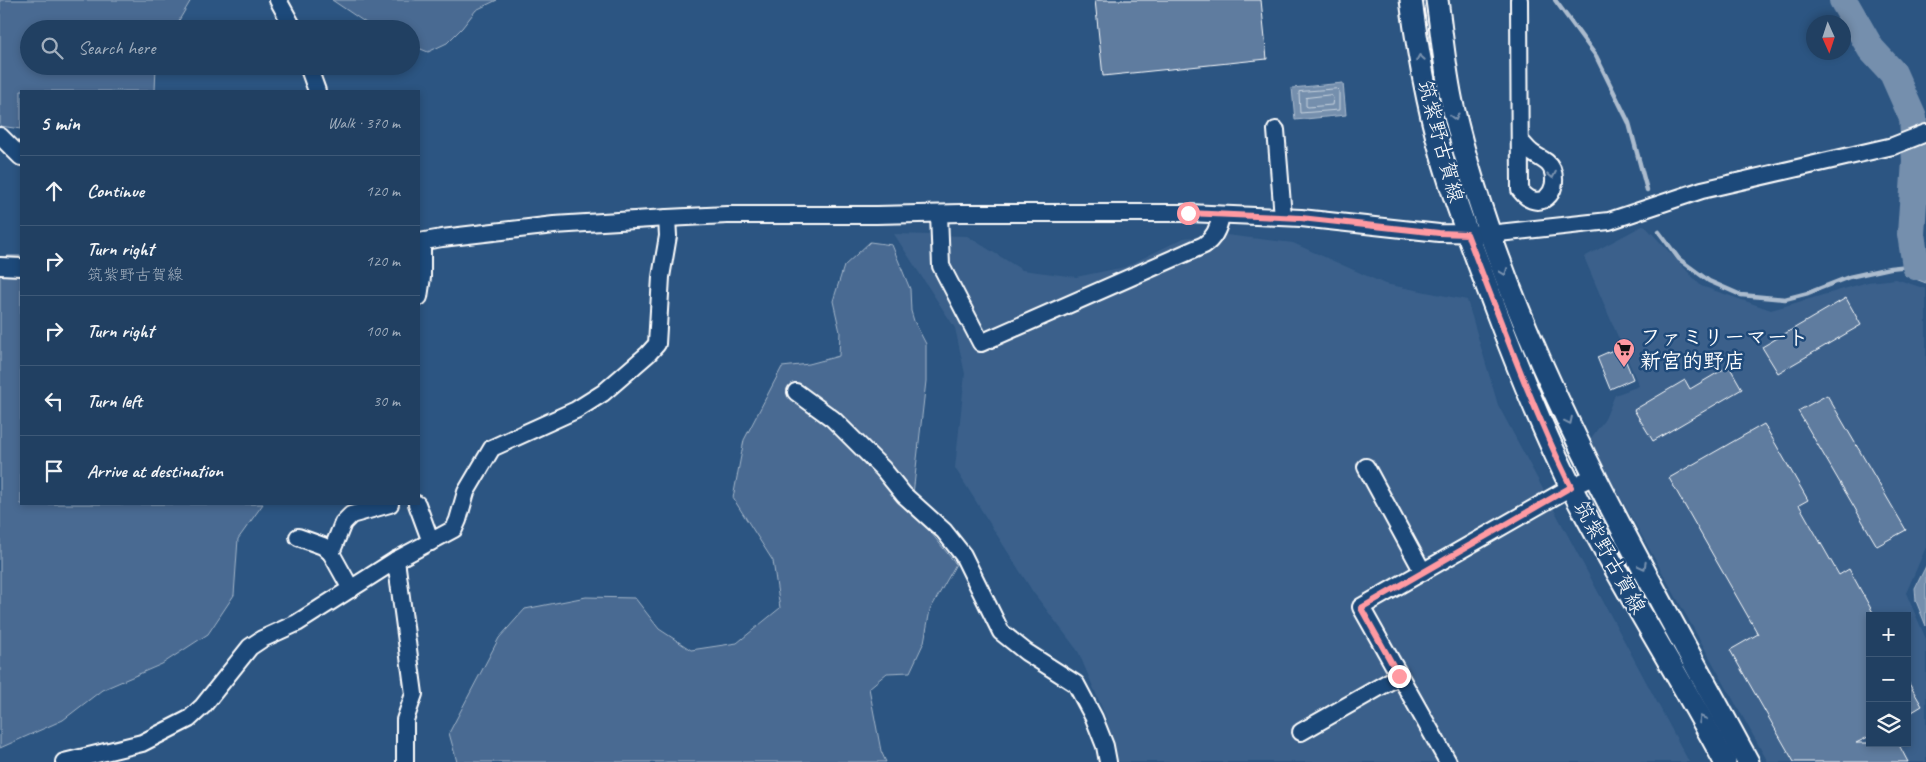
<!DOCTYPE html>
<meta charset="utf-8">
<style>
body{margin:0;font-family:Caveat,"Klee One",sans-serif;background:#2d4b6b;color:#f1f3f6}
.controls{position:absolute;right:15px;bottom:15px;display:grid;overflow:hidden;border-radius:0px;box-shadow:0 2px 8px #0003}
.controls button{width:45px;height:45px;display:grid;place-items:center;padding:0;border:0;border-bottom:1px solid #3e5977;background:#214062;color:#f1f3f6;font:25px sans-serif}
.compass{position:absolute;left:1806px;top:15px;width:45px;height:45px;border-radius:50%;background:#214062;box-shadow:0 2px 8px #0003;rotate:177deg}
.stop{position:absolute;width:15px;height:15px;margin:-11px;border:4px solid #ff9aa2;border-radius:50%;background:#fff}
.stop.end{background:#ff9aa2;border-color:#fff;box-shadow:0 1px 5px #0008}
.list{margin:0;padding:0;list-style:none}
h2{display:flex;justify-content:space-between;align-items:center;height:65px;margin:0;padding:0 20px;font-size:21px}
h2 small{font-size:16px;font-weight:400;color:#a2afbe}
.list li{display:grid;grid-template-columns:32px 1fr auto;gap:15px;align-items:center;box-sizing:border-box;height:70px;padding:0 20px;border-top:1px solid #3e5977}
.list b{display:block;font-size:19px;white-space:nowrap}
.list p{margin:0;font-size:16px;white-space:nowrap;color:#a2afbe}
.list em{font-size:16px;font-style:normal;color:#a2afbe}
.icon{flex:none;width:28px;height:28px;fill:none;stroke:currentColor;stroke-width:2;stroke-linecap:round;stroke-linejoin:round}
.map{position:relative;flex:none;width:1926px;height:762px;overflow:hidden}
.search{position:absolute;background:#214062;box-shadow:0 2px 8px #0003;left:20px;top:20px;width:400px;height:55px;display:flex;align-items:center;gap:12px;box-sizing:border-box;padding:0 18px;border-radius:28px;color:#a2afbe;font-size:19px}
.panel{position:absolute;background:#214062;box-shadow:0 2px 8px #0003;left:20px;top:90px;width:400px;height:415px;border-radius:0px}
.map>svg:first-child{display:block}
.built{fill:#3b618b;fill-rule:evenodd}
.green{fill:#486b92;stroke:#a4b5c8}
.water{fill:#748fad;stroke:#acbcce}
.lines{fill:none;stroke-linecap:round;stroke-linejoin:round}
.shore{stroke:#c7d2de;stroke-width:1}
.stream{stroke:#acbcce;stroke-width:4.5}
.river{stroke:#748fad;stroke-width:28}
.building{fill:#5e7c9f;stroke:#fff}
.minor-casing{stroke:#fff;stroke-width:20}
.major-casing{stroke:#fff;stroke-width:25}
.minor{stroke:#1f4a7a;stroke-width:16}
.major{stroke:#1f4a7a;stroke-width:21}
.oneway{stroke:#7992af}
.route{stroke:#ff9aa2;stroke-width:6}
.labels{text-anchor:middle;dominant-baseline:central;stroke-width:5;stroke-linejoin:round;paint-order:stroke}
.street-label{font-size:21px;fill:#fff;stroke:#1f4a7a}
.poi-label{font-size:21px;font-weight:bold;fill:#fff;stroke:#1f4a7a;text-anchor:start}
</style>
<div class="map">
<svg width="1926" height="762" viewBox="0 0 1926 762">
<rect width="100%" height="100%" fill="#2c5582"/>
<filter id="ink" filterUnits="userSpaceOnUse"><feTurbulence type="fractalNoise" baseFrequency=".02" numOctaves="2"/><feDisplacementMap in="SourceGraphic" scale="10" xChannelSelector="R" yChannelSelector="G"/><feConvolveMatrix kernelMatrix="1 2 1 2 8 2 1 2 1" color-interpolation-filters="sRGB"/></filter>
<g filter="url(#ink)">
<g class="built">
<path d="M1644 225 1701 286 1771 310 1868 282 1896 279 1926 289V547L1906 593 1926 639V762H1768L1589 441 1605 419 1615 395 1639 386 1584 257ZM1870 616H1907V743H1870Z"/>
<polygon points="894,234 967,236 1022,270 1076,277 1125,267 1184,238 1218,234 1293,243 1385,284 1467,300 1498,405 1689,762 1115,762 1107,720 1078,651 1033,592 955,468 965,374 955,328"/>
</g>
<g class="green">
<polygon points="0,0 191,0 178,22 172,29 29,29 29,66 156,66 155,91 21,91 21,129 0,126"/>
<polygon points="332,0 497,0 476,10 462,28 447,43 428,52 411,45 411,29 375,29"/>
<polygon points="870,242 892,245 910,289 911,311 914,321 926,344 926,381 912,503 924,524 956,564 930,610 924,642 910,672 887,673 869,688 881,751 886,762 457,762 449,733 499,638 525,609 586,597 635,598 659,629 691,650 737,643 780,608 773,561 733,498 744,440 782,367 809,364 839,356 840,332 833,301 844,266"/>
<polygon points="8,256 21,256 21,504 263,504 238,539 234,595 208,634 162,664 102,690 63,720 0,748 0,259"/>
</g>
<g class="water">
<polygon points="1343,83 1346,115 1295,120 1292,88"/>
<polygon points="1907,247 1918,247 1926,250 1926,283 1905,275"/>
<polygon points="1926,566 1926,626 1916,601 1915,588"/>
</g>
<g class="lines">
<g class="shore">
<polygon points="1337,89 1339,91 1339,110 1300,113 1299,92"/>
<polygon points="1331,95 1333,98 1332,105 1308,107 1306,106 1306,98"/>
<polyline points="1926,254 1912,252 1910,267 1911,272 1926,278"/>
</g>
<g class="stream">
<polyline points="1555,0 1596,56 1629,123 1647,190"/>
<polyline points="1659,232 1679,259 1709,281 1741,295 1785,299 1808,293 1849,277 1890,268 1909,266"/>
</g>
<polyline class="river" points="1843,0 1871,49 1893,73 1913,118 1916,161 1911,234 1916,266 1926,266"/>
</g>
<g class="building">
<polygon points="1095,0 1261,0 1267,59 1103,76"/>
<polygon points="1846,298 1861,325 1778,373 1762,347"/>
<polygon points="1620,347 1633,379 1610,389 1597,357"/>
<polygon points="1729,366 1742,389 1653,441 1634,410 1685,380 1690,389"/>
<polygon points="1827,395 1906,530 1877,546 1798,411"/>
<polygon points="1764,424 1808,500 1799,505 1839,575 1849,569 1875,616 1870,616 1870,736 1856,743 1898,743 1908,762 1794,762 1730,650 1758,634 1669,478"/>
<polygon points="1907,680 1922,706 1907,715"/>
</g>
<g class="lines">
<g class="minor-casing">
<g id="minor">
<polyline points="278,0 294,29"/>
<path d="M1519 0 1520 190C1539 215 1561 192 1552 169 1548 160 1538 158 1531 152 1527 149 1524 144 1520 141"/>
<polyline points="308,66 317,91"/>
<polyline points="1276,130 1283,217"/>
<polyline points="0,136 21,157"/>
<path d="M939 214 941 266 981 343 1204 245C1215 238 1219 227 1221 215"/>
<polyline points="419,242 442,238 554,225 667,218 727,215 876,215 961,213 1188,213 1301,218 1439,233 1489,234 1609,221 1702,190 1893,146 1926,133"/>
<polyline points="0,266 21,267"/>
<polyline points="419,297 422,277 422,242"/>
<polyline points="796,392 833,419 883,469 904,495 944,531 963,555 1001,632 1026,652 1076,684 1094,718 1105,746 1108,762"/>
<polyline points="1366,467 1423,572"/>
<polyline points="417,504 431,542"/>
<polyline points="298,537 323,546 331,553"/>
<polyline points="396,560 414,694 405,720 405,762"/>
<polyline points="351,589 331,553 343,523 351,515 390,504"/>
<polyline points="1301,732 1399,676"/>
<polyline points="64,762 142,743 189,719 203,706 250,647 262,639 297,623 396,560 454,529 458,520 466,492 492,448 576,410 603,393 648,354 657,344 661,277 668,236 667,218"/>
<polyline points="1448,762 1361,607 1571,487 1595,476"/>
</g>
</g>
<g class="major-casing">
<g id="major">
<path d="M1411 0C1419 61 1431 124 1450 183 1464 227 1481 270 1497 313 1519 371 1542 429 1570 485 1618 580 1676 669 1725 762"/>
<path d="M1437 0C1442 35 1445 72 1453 107 1507 340 1636 553 1748 762"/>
</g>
</g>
<use href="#minor" class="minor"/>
<use href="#major" class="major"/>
</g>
<defs><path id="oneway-chevron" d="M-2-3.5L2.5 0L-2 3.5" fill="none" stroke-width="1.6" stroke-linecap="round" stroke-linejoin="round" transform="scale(1.25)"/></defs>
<g class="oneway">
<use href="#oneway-chevron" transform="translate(1420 58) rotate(-100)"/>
<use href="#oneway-chevron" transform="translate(1455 117) rotate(75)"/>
<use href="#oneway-chevron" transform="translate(1552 175) rotate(79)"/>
<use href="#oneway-chevron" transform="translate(1504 272) rotate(69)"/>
<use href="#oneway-chevron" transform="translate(1569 421) rotate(64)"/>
<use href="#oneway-chevron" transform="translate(1643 566) rotate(62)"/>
<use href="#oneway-chevron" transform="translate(1702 719) rotate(-118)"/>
</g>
</g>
<g class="lines" filter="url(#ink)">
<path class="route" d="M1188 213 1301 218 1439 233 1467 234C1500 319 1531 405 1571 487L1361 608 1399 676"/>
</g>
<defs>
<g id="supermarket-pin" transform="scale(1.125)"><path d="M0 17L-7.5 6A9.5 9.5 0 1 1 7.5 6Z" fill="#ff9aa2" stroke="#1f4a7a"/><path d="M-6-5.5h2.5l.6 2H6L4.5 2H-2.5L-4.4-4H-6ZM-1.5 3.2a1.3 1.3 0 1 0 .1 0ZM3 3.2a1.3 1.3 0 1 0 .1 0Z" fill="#111"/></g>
</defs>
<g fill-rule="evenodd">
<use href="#supermarket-pin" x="1624" y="349"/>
</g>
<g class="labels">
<g class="street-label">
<text transform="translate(1441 141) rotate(75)">筑紫野古賀線</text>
<text transform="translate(1610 557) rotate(61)">筑紫野古賀線</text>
</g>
<g class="poi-label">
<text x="1640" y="337">ファミリーマート<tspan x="1640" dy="24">新宮的野店</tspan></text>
</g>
</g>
</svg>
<div class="controls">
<button>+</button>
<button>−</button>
<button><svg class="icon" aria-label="layers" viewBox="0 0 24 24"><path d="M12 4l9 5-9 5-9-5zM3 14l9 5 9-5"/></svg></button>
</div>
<svg class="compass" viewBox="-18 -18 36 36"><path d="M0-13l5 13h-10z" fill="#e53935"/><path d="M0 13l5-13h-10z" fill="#a2afbe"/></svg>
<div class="stop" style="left:1188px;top:213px"></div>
<div class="stop end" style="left:1399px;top:676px"></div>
<div class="search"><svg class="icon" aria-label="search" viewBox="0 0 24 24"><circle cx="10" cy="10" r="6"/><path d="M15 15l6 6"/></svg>Search here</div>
<section class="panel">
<h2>5 min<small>Walk · 370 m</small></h2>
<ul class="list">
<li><svg class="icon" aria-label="ahead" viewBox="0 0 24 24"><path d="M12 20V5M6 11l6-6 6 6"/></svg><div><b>Continue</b></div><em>120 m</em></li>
<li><svg class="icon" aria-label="right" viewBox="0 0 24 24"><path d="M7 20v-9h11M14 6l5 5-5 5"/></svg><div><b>Turn right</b><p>筑紫野古賀線</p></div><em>120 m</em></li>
<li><svg class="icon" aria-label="right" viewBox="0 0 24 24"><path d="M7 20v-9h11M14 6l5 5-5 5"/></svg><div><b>Turn right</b></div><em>100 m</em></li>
<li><svg class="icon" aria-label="left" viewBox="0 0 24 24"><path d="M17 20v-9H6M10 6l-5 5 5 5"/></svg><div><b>Turn left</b></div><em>30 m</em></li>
<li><svg class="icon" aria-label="arrive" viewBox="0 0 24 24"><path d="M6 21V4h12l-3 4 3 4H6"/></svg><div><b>Arrive at destination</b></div></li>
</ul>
</section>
</div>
